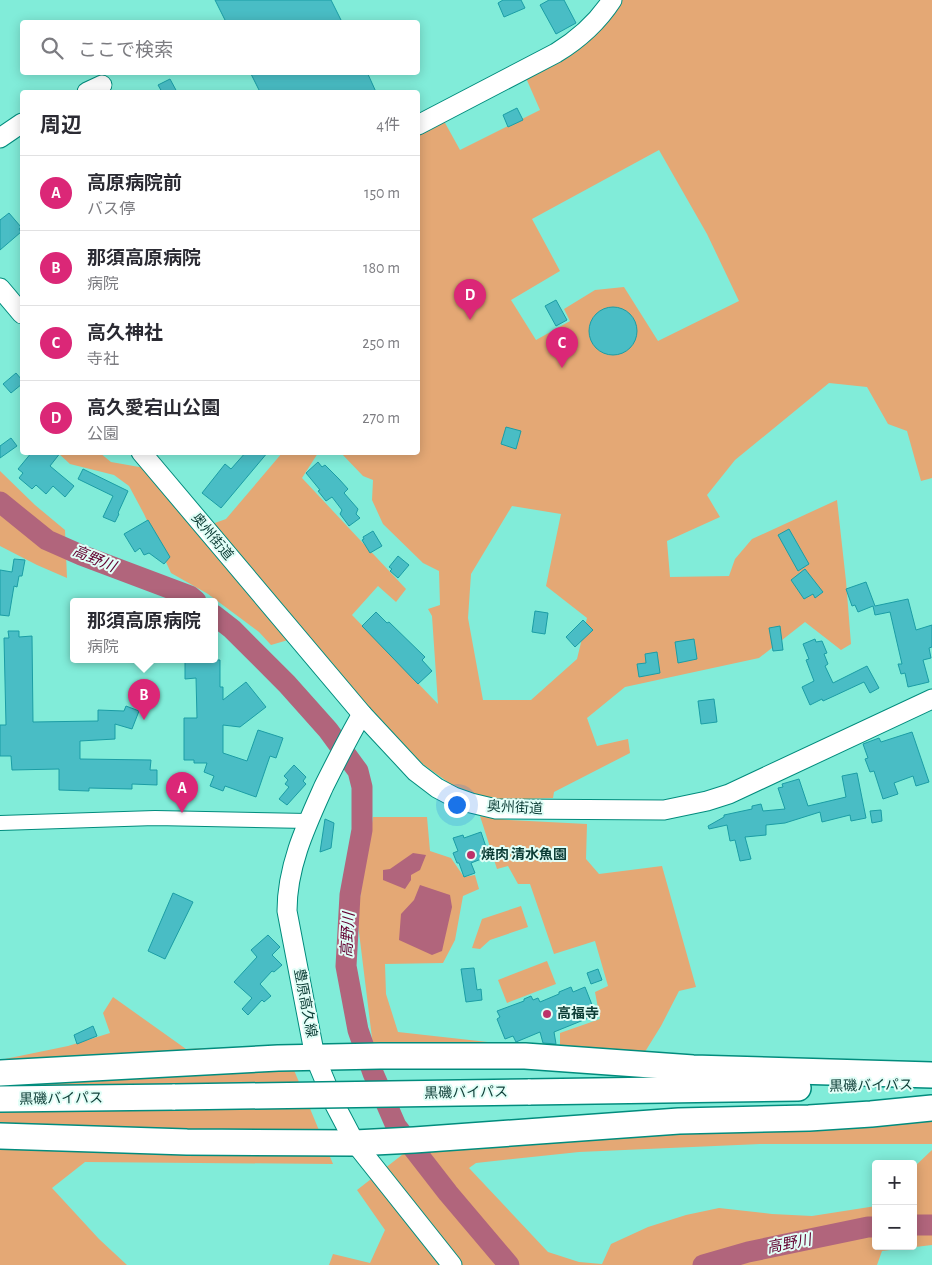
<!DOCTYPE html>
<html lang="ja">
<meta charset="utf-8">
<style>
body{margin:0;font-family:"Alegreya Sans","Noto Sans JP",sans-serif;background:#f7f7f7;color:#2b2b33}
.controls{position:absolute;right:15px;bottom:15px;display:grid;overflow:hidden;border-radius:5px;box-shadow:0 2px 12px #0003}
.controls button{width:45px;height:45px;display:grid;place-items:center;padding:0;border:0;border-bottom:1px solid #e1e1e2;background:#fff;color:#2b2b33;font:25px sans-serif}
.you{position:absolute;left:456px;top:804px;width:18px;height:18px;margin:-12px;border:4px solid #fff;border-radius:50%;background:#1a73e8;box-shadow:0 0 0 8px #1a73e833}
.badge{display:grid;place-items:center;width:32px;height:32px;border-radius:50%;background:#db2777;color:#fff;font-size:16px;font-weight:700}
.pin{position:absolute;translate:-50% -41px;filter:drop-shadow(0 1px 2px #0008)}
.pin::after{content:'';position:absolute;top:26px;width:18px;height:15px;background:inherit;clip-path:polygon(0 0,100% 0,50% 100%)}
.popup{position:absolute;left:70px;top:598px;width:148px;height:65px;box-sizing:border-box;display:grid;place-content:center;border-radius:5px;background:#fff;filter:drop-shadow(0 1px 4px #0005);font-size:16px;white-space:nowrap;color:#7c7c81}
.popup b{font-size:19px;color:#2b2b33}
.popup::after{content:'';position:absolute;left:50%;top:100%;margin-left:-10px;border:10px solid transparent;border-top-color:#fff}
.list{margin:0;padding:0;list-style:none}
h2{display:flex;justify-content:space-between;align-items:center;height:65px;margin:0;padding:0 20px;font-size:21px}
h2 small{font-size:16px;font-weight:400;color:#7c7c81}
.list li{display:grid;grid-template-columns:32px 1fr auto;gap:15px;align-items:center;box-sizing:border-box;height:75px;padding:0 20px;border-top:1px solid #e1e1e2}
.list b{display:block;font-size:19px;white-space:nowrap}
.list p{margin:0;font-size:16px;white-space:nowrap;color:#7c7c81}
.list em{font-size:16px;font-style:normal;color:#7c7c81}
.icon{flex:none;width:28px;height:28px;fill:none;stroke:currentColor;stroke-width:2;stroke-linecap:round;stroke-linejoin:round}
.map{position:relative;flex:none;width:932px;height:1265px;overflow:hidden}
.search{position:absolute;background:#fff;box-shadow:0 2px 12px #0003;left:20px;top:20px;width:400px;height:55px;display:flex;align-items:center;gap:12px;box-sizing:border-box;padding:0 18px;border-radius:5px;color:#7c7c81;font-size:19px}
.panel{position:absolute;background:#fff;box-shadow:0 2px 12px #0003;left:20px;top:90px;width:400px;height:365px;border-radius:5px}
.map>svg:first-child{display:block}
.green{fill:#e4a875;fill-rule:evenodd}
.water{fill:#b1657c}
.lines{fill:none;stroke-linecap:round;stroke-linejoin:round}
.river{stroke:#b1657c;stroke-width:21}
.building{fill:#49bdc5;stroke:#1b9da5}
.street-casing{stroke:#018c7d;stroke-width:16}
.secondary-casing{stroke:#018c7d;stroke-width:21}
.highway-casing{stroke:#018c7d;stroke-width:28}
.street{stroke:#fff;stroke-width:14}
.secondary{stroke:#fff;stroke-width:19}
.highway{stroke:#fff;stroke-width:25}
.highway-bridge-casing{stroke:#018c7d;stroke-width:28;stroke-linecap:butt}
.highway-bridge{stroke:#fff;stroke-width:25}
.poi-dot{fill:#bd3269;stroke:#e1fef7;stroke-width:2}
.labels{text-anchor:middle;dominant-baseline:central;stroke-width:4;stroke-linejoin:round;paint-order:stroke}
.street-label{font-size:14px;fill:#0d3d36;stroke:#e1fef7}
.poi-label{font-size:14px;font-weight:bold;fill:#0d3d36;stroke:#e1fef7;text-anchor:start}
.water-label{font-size:15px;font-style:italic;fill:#630130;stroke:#e1fef7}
</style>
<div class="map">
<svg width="932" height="1265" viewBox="0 0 932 1265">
<rect width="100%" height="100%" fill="#81ecd9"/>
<g class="green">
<path d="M622 0H932V478L921 481 907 431 888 424 867 387 829 383 735 460 707 495 720 517 667 541 670 577 729 576 735 559 752 539 837 500 846 581 851 644 841 650 805 622 759 658 625 687 587 718 597 746 628 739 630 753 554 792 553 798 492 800 452 785 424 765 396 739 305 635 271 645 259 632 208 594 171 573 144 514 129 486 114 475 70 464 58 453H100L111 462 145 468 198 529 226 519 282 453H318L302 478 406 589 396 602 378 586 352 615 438 704 432 616 428 609 440 605 439 571 423 563 383 524 372 500 373 480 363 476 341 453 418 452V135L444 121 460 150 540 110 526 78 558 63 596 34ZM659 150 707 234 739 301 658 341 624 287 595 290 564 309 570 321 536 340 511 300 560 271 532 219ZM512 506 561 514 546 586 587 618 577 659 531 700H483L468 618 471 574Z"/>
<polygon points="0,471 35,505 65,530 67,578 37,565 0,546"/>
<polygon points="480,816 509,820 587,824 586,859 599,874 662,866 696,987 679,991 661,1026 643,1055 560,1053 560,1033 600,1019 595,992 608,986 595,941 554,954 530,884 518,884 508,866 497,869"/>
<polygon points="373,817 427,817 430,851 451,858 464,877 475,875 479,889 463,896 455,940 443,963 385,964 386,994 398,1032 514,1045 373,1046 357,916"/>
<polygon points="521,906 528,927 490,940 480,949 472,948 482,919"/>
<polygon points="547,961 556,984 507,1003 498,980"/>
<polygon points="113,997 186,1049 284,1046 333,1164 85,1162 52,1188 99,1239 127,1265 0,1265 0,1060 68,1046 110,1033 103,1013"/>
<polygon points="932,1121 932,1144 760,1144 579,1152 476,1163 469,1168 548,1252 579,1262 602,1264 611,1244 648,1227 686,1215 719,1208 772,1214 812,1216 876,1206 876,1246 913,1246 913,1168 932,1150 932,1245 882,1251 877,1265 329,1265 333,1254 370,1263 385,1230 357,1190 407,1151 804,1126 894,1125"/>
</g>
<g class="water">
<polygon points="413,853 426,855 420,870 411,875 411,880 405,889 383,880 383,870 390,869"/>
<polygon points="420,885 450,895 452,907 442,951 432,955 399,940 401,914 414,900"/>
</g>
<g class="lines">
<g class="river">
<polyline points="0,502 47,540 81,555 190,596 196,601"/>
<polyline points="214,615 232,629 287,684 328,730 358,771 362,787 362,830 350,895 346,966 358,1030 373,1073 396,1126 448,1193 509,1265"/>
<polyline points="913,1225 932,1225"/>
<polyline points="703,1265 748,1252 868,1227 876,1227"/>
</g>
</g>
<g class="building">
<polygon points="215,0 331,0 342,22 226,22"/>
<polygon points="503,0 521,0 525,8 504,17 498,3"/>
<polygon points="549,0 564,0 576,23 556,34 540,5"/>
<polygon points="250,72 367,72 376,92 260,92"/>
<polygon points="170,79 177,92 162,92 158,85"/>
<polygon points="517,108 523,120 508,127 503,115"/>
<polygon points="9,213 21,227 19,229 21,232 0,250 0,220"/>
<polygon points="556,300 567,320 556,326 545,306"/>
<circle cx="613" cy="331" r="24"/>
<polygon points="16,373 22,380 22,384 11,393 3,384"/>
<polygon points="506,427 521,431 516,449 501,444"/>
<polygon points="11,438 17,446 0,458 0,446"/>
<polygon points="32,452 61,452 50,466 74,486 65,497 53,486 46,494 36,485 32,489 19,478 23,473 18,469"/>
<polygon points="246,452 268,452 221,508 202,493 225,464 231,469"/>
<polygon points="318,462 322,467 325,465 339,479 348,489 344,493 358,509 356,514 360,518 349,526 340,514 342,510 332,497 326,501 318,491 320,490 306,473"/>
<polygon points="83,469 128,491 118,513 119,514 115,522 103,517 113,496 78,479"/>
<polygon points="148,520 170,557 164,564 149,553 144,555 140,548 135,552 124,534"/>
<polygon points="789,529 809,564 798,571 778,535"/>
<polygon points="373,531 382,546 370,553 362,540 364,539 363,537"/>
<polygon points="398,556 409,565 398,578 390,571 392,569 389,567"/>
<polygon points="14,559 25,560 22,576 19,576 17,587 14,586 9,616 0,615 0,570 12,572"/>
<polygon points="805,569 823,592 815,598 813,594 804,599 791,580"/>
<polygon points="866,582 875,606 908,599 916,630 932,625 932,647 929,648 931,658 923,660 929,682 908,687 905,673 901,674 898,664 902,664 890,612 875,615 873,606 858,612 855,605 852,606 846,589"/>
<polygon points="535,611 548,613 545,634 532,632"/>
<polygon points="376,612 387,623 389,622 425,657 422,660 432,671 418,684 362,626"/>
<polygon points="583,620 593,630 575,647 566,637"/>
<polygon points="780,626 783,650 773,651 769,628"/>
<polygon points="8,631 19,631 19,637 32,636 33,722 98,721 98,710 124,711 126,706 139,711 132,729 115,724 115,739 80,741 80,759 151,760 150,770 157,770 157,785 132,784 132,789 89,788 89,791 59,790 59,769 12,770 11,756 0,756 0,725 6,725 4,638 9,638"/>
<polygon points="694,639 697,659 678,663 675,642"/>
<polygon points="815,639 816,642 822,641 827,653 824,654 828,664 825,666 833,683 867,666 879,688 870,693 864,682 834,696 823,701 822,699 810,705 802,687 814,681 806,660 809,659 803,644"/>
<polygon points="657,652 660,673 639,677 637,664 646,663 645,654"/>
<polygon points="185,659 220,660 220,687 223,687 223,700 246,682 266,707 240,727 223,725 223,753 247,761 258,730 283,738 276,758 270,756 256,797 225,786 223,791 210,786 214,776 204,772 207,763 194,763 194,760 184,760 184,718 197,718 196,678 185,679"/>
<polygon points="714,699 717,722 701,724 698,701"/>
<polygon points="912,732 929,782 916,786 913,776 894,783 898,794 883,799 874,771 870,772 865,759 868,758 863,744 879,738 881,742"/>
<polygon points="294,765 306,777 303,781 306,784 287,805 279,799 289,787 285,784 288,780 284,776"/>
<polygon points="857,773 866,818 851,821 850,815 822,822 820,812 785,823 766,825 766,835 745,837 751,859 740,861 735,840 730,841 727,825 709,829 708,826 724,817 724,815 752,809 752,806 761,804 763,811 785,809 778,788 783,787 782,784 799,779 808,806 846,797 842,776"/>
<polygon points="881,810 882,821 872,823 870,811"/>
<polygon points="325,819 334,823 331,848 320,852"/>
<polygon points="481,832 489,856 471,863 475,873 464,877 459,863 457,863 453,853 458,851 453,838 463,835 464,838"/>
<polygon points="173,893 193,902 165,959 148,951"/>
<polygon points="268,935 280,947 272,955 282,965 274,972 272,971 260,984 271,996 264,1002 262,1000 248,1015 242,1009 252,998 234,982 257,957 251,950"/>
<polygon points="474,968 477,990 481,989 482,1000 466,1002 461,969"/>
<polygon points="598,969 602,980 591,984 587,973"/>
<polygon points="571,987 573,992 585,987 596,1015 554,1032 556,1044 543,1043 540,1032 516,1042 513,1036 505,1039 497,1019 500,1017 497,1011 524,1001 524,999 531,996 533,1000 538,998 540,1002 559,994 559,992"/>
<polygon points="93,1026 97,1036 77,1044 74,1035"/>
</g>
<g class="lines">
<g class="street-casing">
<polyline id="street" points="0,823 155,818 308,821"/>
</g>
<g class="secondary-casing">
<g id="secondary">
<polyline points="87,92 102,85"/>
<path d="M418 125 556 53C579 39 597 23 612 0"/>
<polyline points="0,138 22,123"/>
<polyline points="0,288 22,314"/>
<polyline points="141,452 362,714 416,772 437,788 454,797 471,803 496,809 664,810 707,801 729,794 932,699"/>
<path d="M362 714C348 738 336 762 324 786 306 826 287 866 287 911L315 1057 335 1105 355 1143 452 1265"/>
</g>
</g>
<g class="highway-casing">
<g id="highway">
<polyline points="0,1073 278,1058 380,1056 525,1056 693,1068 932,1075"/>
<polyline points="528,1092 798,1088"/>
<polyline points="0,1099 175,1097"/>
<polyline points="0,1136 187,1142 355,1143 414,1140 679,1121 809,1118 871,1114 932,1108"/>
</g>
</g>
<use href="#street" class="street"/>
<use href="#secondary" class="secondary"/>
<use href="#highway" class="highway"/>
<g class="highway-bridge-casing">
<polyline id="highway-bridge" points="175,1097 528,1092"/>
</g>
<use href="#highway-bridge" class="highway-bridge"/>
</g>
<g class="poi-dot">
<circle cx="471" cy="855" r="5"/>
<circle cx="547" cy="1014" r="5"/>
</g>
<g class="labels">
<g class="street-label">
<text transform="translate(212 537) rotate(50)">奥州街道</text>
<text transform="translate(515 808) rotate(3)">奥州街道</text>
<text transform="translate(305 1003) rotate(79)">豊原高久線</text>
<text transform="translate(871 1086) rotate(-1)">黒磯バイパス</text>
<text transform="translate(466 1093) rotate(-1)">黒磯バイパス</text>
<text transform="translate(61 1099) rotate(-1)">黒磯バイパス</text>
</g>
<g class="poi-label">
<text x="481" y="855">焼肉 清水魚園</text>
<text x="557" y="1014">高福寺</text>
</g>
<g class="water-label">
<text transform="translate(94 559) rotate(23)">高野川</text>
<text transform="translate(348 935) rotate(-87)">高野川</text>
<text transform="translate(789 1244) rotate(-11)">高野川</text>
</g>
</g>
</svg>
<div class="controls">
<button>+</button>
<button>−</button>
</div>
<div class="you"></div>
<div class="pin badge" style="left:182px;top:813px">A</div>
<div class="pin badge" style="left:144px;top:720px">B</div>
<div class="popup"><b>那須高原病院</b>病院</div>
<div class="pin badge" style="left:562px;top:368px">C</div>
<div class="pin badge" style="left:470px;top:320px">D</div>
<div class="search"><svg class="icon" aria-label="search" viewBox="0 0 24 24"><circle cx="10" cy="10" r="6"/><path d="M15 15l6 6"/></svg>ここで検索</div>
<section class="panel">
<h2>周辺<small>4件</small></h2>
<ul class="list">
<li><span class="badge">A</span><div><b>高原病院前</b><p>バス停</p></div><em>150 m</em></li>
<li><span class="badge">B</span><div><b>那須高原病院</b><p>病院</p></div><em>180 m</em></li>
<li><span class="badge">C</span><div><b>高久神社</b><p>寺社</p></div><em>250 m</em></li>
<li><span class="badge">D</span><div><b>高久愛宕山公園</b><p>公園</p></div><em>270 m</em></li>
</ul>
</section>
</div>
